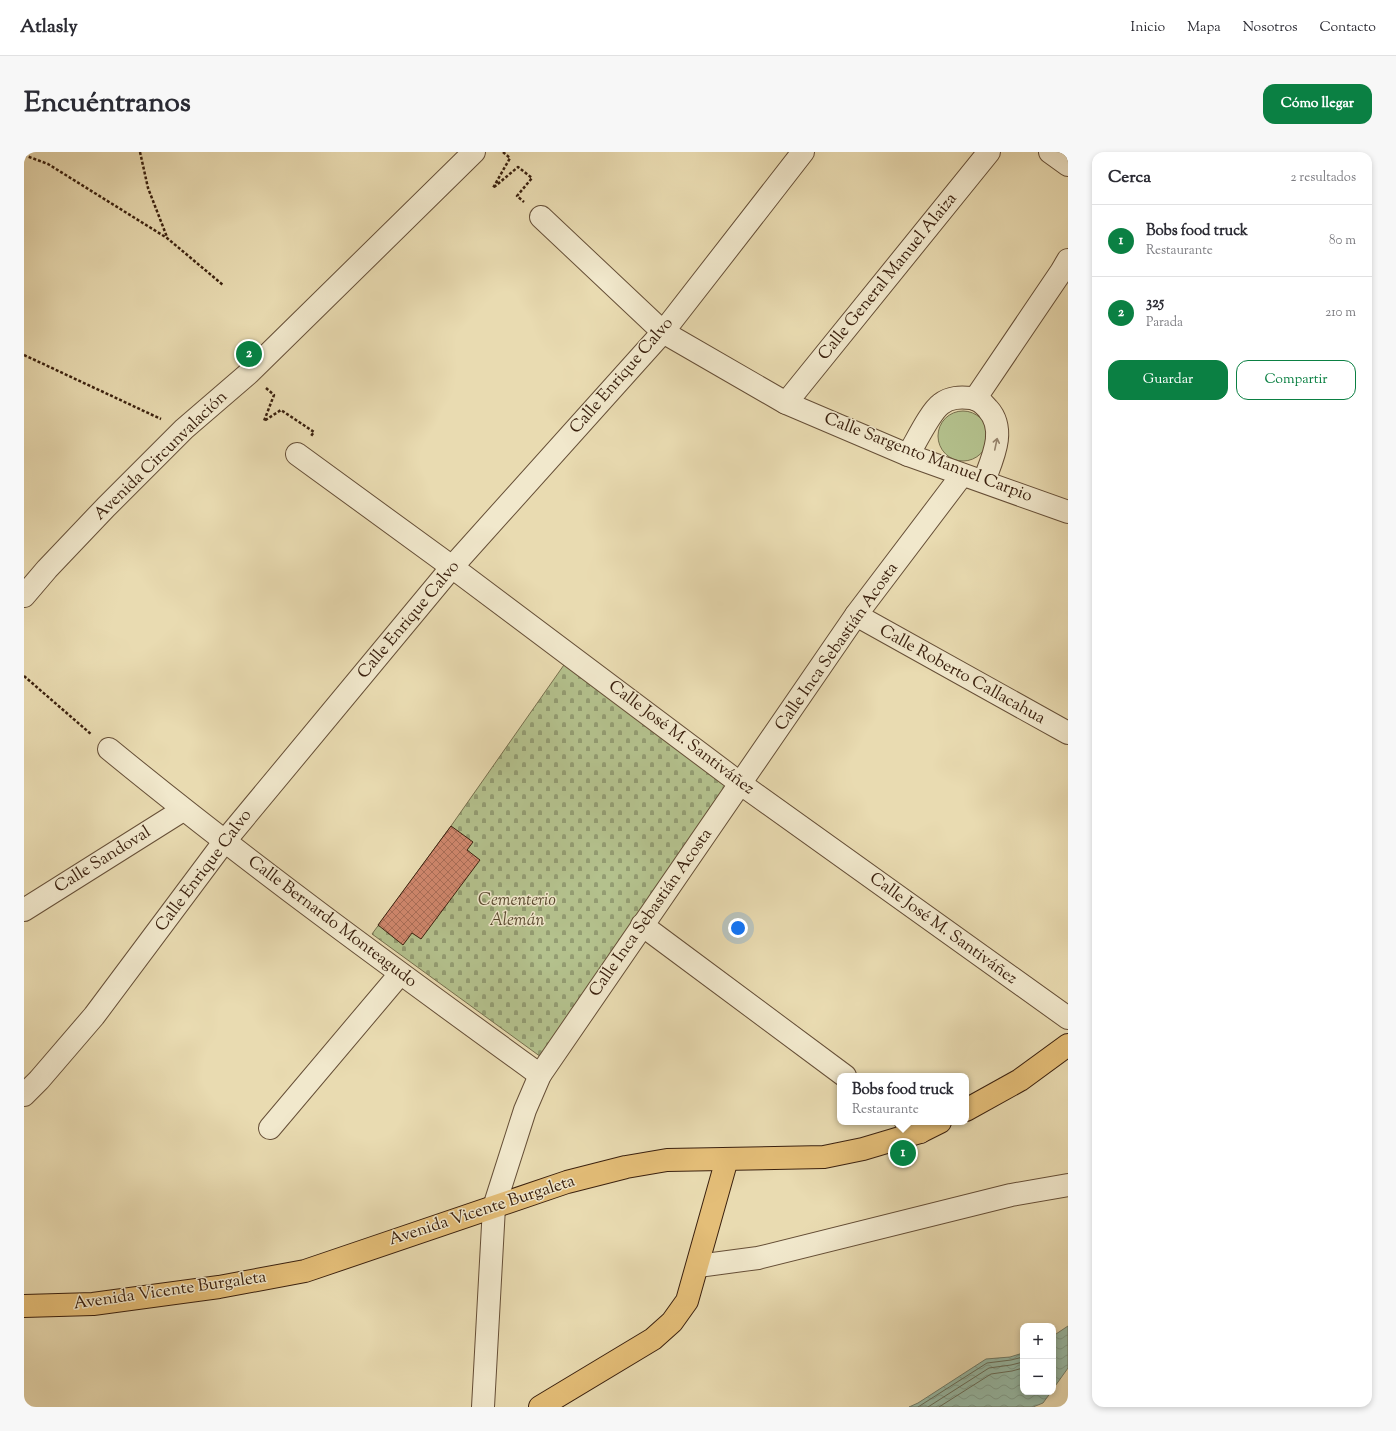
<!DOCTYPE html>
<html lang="es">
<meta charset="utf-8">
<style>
body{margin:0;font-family:"Sorts Mill Goudy",serif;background:#f7f7f7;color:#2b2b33}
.controls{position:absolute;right:12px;bottom:12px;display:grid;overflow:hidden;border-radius:8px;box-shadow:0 2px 6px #0003}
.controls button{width:36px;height:36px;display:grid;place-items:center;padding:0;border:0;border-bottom:1px solid #e1e1e2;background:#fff;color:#2b2b33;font:20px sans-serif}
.you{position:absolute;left:714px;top:776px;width:14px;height:14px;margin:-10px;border:3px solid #fff;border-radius:50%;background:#1a73e8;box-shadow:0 0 0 6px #1a73e833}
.badge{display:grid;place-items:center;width:26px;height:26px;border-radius:50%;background:#0b8043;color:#fff;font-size:13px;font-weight:700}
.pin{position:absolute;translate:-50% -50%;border:2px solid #fff;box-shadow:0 1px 4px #0006}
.popup{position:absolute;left:813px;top:921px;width:132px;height:52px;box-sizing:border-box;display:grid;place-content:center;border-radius:8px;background:#fff;filter:drop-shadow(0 1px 3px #0005);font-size:13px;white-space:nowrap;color:#7c7c81}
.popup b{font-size:15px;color:#2b2b33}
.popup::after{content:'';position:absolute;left:50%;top:100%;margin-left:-8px;border:8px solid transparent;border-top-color:#fff}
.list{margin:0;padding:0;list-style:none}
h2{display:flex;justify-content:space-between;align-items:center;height:52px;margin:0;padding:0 16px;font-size:17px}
h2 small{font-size:13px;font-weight:400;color:#7c7c81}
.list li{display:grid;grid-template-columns:26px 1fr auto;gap:12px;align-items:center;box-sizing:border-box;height:72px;padding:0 16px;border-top:1px solid #e1e1e2}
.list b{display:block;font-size:15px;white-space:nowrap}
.list p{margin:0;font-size:13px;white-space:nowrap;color:#7c7c81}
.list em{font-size:13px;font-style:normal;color:#7c7c81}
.actions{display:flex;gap:8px;padding:12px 16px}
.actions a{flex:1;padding:9px 0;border:1px solid #0b8043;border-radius:12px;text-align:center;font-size:14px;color:#0b8043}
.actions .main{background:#0b8043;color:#fff}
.map{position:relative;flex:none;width:1044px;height:1255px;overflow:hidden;border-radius:12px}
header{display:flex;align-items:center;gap:24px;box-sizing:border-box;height:56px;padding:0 20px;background:#fff;border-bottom:1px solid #e1e1e2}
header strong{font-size:19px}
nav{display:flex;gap:22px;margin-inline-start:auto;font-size:14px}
.intro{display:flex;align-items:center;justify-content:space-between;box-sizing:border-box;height:96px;padding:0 24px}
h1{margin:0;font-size:28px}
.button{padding:10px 18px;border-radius:12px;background:#0b8043;color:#fff;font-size:14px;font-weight:700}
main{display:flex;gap:24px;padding:0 24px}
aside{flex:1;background:#fff;border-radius:12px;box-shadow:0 2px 6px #0003}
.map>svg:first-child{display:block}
.green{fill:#b4c18d;stroke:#77704e}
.cemetery{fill:url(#cemetery-stones);stroke:#77704e}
.water{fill:url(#water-waves);stroke:#727d6a}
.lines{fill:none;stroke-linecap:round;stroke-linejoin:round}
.shore{stroke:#696e5a;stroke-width:1}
.building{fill:url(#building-cross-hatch);stroke:#3a200e}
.minor-casing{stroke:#664f37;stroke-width:24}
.major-casing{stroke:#3a200e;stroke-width:24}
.path{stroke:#3a200e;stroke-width:2.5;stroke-dasharray:3 2;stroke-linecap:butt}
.minor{stroke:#f1e8cc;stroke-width:22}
.major{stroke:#e4be78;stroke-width:22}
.oneway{stroke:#96846d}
.labels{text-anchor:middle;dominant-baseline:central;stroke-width:3;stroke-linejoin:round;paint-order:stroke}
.street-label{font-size:17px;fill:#3a200e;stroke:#f1e8cc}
.park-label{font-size:17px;font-style:italic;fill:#58482e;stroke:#f1e8cc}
</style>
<header>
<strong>Atlasly</strong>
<nav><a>Inicio</a><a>Mapa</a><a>Nosotros</a><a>Contacto</a></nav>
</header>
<div class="intro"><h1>Encuéntranos</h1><a class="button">Cómo llegar</a></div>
<main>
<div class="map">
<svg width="1044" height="1255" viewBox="0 0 1044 1255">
<defs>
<pattern id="cemetery-stones" width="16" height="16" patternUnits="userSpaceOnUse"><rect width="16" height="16" fill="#b4c18d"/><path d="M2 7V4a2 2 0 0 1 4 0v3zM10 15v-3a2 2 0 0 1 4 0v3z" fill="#939c72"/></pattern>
<pattern id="water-waves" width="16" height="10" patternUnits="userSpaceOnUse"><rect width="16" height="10" fill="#98bba7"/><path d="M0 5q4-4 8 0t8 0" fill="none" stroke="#84a08f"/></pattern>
<pattern id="building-cross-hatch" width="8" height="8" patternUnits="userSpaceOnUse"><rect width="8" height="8" fill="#d0876d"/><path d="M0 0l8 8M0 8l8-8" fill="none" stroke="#aa6e58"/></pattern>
</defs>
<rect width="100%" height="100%" fill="#e9dbb1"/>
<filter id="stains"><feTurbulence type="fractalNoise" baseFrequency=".005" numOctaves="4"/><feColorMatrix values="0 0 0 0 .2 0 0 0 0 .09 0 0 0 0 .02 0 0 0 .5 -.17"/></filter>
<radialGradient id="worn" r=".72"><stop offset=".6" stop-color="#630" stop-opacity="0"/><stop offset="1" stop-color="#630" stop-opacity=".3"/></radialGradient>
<circle class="green" cx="939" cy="284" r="25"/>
<polygon class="cemetery" points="542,510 708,628 517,905 348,782 427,674"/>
<g class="water">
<polygon points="1044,1174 1044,1216 1029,1237 1029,1184"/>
<polygon points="999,1201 999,1240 1027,1240 1019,1251 1009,1255 885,1255 894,1251 962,1207 986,1205"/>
</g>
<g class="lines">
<g class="shore">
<polyline points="894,1255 963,1211 987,1208 999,1205"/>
<polyline points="904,1255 965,1216 987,1213 999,1210"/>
<polyline points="915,1255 967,1222 988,1219 999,1216"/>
</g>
</g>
<polygon class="building" points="427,674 449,690 443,698 456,708 397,787 388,781 379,793 354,773"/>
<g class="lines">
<g class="minor-casing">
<g id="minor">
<polyline points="1026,0 1044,13"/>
<polyline points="517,65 639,180 762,251 884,303 1044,360"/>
<polyline points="951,247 1037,120 1044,108"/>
<polyline points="762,251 965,0"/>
<polyline points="273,302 428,415 717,632 1044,866"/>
<path d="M884 303C892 290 906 260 917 252 926 245 936 245 947 246 954 247 960 252 964 257 983 278 968 307 960 329"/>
<polyline points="0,444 23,417 82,355 160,277 225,221 450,0"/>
<polyline points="832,463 1044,581"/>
<path d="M85 597C224 711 370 817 516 923"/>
<polyline points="0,758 159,658"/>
<polyline points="618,773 821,924"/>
<polyline points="0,943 15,928 70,864 200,690 428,415 639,180 779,0"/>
<polyline points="882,970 896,980"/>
<polyline points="246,976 376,822"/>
<polyline points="674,1114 734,1106 987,1043 1044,1033"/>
<polyline points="459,1255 470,1055 501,958 516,923 832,463 938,323"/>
</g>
</g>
<g class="major-casing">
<g id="major">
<polyline points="942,958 996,928 1044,893"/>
<polyline points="0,1154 69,1152 195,1135 281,1119 543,1030 602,1015 643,1008 800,1005 839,997 896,980 916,970"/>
<polyline points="516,1255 629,1187 648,1170 663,1149 703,1007"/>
</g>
</g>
<g class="path">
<polyline points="116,0 124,36 143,85"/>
<polyline points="479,0 486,6 469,36 494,15 508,26 493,44 500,50"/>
<polyline points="0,3 24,12 143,86 199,133"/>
<polyline points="0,203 137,267"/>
<polyline points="242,236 250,243 240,269 257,258 290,280 287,284"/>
<polyline points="0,524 68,583"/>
</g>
<use href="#minor" class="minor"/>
<use href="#major" class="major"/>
</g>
<defs><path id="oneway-shaft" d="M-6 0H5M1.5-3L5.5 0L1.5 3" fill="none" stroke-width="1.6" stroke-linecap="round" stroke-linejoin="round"/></defs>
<use class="oneway" href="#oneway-shaft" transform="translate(972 292) rotate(-78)"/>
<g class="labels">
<g class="street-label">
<text transform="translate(864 125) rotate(-51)">Calle General Manuel Alaiza</text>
<text transform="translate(598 224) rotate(-49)">Calle Enrique Calvo</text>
<text transform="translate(137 304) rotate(-44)">Avenida Circunvalación</text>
<text transform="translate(904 306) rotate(21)">Calle Sargento Manuel Carpio</text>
<text transform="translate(385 468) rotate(-50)">Calle Enrique Calvo</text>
<text transform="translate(813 495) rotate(-55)">Calle Inca Sebastián Acosta</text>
<text transform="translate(938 523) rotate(29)">Calle Roberto Callacahua</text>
<text transform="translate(657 586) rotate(37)">Calle José M. Santiváñez</text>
<text transform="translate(79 708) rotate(-32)">Calle Sandoval</text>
<text transform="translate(180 719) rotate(-53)">Calle Enrique Calvo</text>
<text transform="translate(627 761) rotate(-55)">Calle Inca Sebastián Acosta</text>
<text transform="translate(308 770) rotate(37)">Calle Bernardo Monteagudo</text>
<text transform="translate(919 777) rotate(36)">Calle José M. Santiváñez</text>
<text transform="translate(458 1059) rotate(-18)">Avenida Vicente Burgaleta</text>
<text transform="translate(146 1139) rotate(-8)">Avenida Vicente Burgaleta</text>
</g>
<g class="park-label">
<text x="493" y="749">Cementerio<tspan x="493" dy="20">Alemán</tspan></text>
</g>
</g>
<rect width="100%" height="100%" filter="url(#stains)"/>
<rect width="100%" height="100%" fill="url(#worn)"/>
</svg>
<div class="controls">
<button>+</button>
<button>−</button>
</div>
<div class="you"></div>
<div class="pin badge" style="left:879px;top:1001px">1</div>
<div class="popup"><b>Bobs food truck</b>Restaurante</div>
<div class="pin badge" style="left:225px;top:202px">2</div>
</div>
<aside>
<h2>Cerca<small>2 resultados</small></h2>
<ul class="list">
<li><span class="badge">1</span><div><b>Bobs food truck</b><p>Restaurante</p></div><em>80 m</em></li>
<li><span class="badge">2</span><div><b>325</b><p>Parada</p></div><em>210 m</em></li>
</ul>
<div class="actions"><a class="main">Guardar</a><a>Compartir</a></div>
</aside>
</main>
